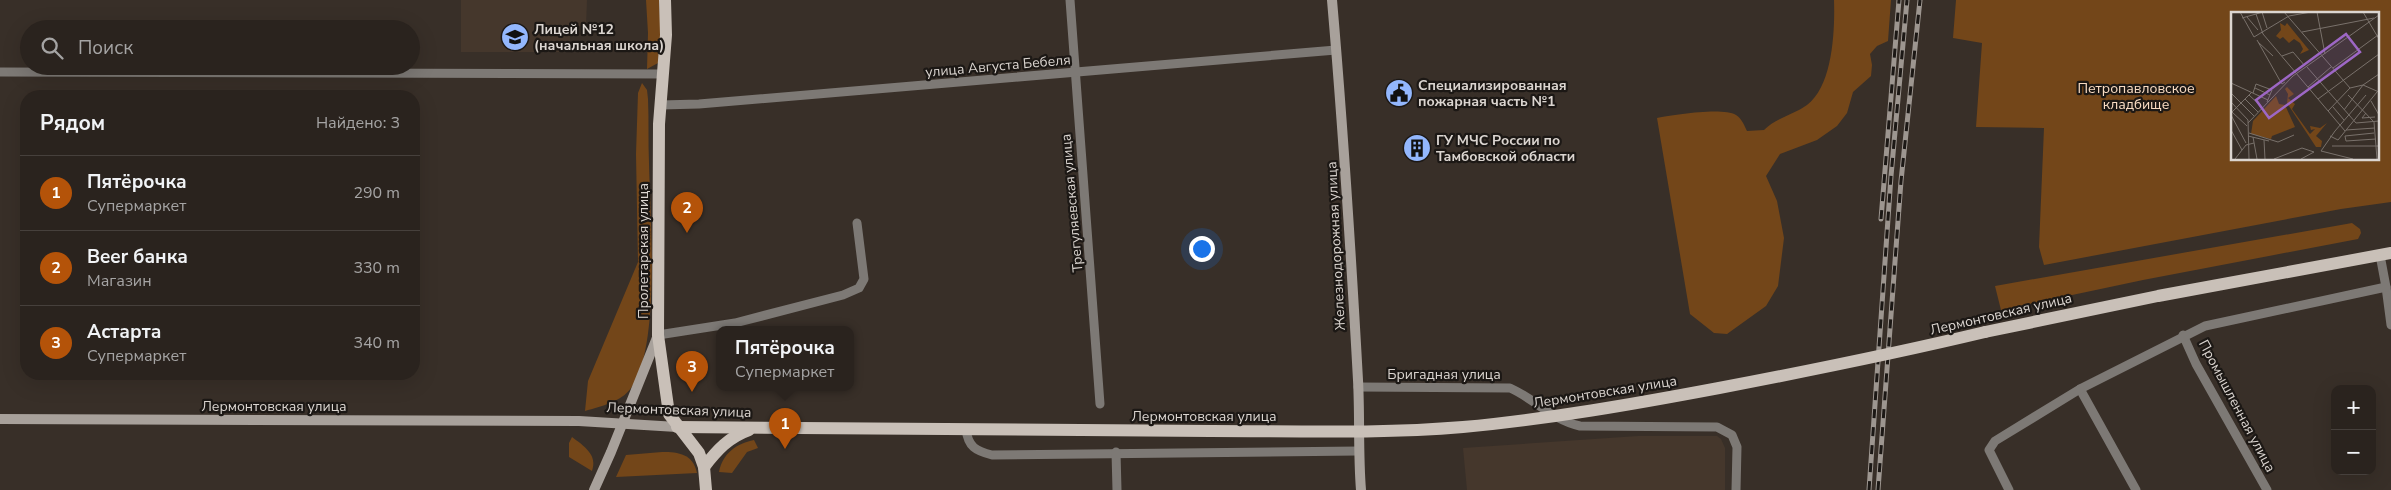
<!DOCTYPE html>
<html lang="ru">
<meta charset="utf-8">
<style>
body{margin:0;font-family:"Nunito Sans",sans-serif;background:#322b27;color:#f1f3f6}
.controls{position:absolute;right:15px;bottom:15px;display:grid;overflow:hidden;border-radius:10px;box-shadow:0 5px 20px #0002}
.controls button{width:45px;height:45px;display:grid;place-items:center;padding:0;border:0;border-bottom:1px solid #46403c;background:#2a231e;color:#f1f3f6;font:25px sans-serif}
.you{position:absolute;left:1201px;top:248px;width:18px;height:18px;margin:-12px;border:4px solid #fff;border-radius:50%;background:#1a73e8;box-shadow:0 0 0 8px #1a73e833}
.badge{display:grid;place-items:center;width:32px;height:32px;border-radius:50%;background:#b45309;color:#fff;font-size:16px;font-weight:700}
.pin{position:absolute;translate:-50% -41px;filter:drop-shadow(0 1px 2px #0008)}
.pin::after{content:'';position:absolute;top:26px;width:18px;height:15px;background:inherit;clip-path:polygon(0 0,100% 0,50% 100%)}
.popup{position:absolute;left:716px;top:326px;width:138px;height:65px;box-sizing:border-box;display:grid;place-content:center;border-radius:10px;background:#2a231e;filter:drop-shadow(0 1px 4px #0005);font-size:16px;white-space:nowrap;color:#a5a4a4}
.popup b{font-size:19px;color:#f1f3f6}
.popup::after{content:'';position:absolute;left:50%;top:100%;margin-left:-10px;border:10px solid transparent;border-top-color:#2a231e}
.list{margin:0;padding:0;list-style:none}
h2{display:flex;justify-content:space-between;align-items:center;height:65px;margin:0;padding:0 20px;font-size:21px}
h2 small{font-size:16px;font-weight:400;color:#a5a4a4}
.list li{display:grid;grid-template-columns:32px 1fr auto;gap:15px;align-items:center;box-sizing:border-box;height:75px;padding:0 20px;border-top:1px solid #46403c}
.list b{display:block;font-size:19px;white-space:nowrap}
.list p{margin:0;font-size:16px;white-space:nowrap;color:#a5a4a4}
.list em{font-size:16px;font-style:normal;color:#a5a4a4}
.icon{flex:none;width:28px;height:28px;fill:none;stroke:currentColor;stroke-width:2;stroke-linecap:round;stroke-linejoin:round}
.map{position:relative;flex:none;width:2391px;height:490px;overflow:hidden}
.search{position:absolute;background:#2a231e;box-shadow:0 5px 20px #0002;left:20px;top:20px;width:400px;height:55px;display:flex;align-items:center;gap:12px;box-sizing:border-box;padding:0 18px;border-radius:28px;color:#a5a4a4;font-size:19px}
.panel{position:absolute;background:#2a231e;box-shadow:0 5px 20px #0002;left:20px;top:90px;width:400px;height:290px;border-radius:20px}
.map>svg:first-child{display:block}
.built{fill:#45372c}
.green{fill:#734619;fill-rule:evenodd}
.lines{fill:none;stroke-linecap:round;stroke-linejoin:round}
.street{stroke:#7d7975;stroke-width:9}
.secondary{stroke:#a8a19b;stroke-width:10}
.primary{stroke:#c9c0b8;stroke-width:12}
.rail-casing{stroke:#9d9690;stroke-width:5}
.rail{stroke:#1c1815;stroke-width:3;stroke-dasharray:9;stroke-linecap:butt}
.primary-bridge{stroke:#c9c0b8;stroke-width:12}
.labels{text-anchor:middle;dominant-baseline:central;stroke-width:4.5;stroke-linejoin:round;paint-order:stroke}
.poi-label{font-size:14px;font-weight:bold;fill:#dbd5d0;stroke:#1c1815;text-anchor:start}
.street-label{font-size:14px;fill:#dbd5d0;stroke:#1c1815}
.park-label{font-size:14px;fill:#f9dcc3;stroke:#1c1815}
.inset-road{fill:none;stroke:#79716b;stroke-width:1}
.view{fill:#9d67c5;fill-opacity:0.15;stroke:#9d67c5;stroke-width:2.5}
.inset-edge{fill:none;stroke:#dbd5d0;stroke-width:2.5}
</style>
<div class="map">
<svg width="2391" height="490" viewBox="0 0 2391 490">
<rect width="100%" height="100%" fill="#382f28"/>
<g class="built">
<polygon points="461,0 587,0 586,26 570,26 570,52 461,52"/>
<polygon points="1638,436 1717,436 1721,439 1725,448 1725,490 1467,490 1463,448"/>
</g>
<g class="green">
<polygon points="646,0 659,0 661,33 658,63 647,69 648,33"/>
<path d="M1834 0H1891L1888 41 1877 46 1870 54 1872 65 1871 76 1853 92 1847 113 1837 126 1817 140 1780 154 1766 176 1777 201 1784 238 1778 286 1766 306 1727 334 1714 333 1690 314 1657 118C1674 115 1722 107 1736 115 1742 119 1744 125 1747 131L1764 130C1776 118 1793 115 1807 105 1833 86 1835 30 1834 0Z"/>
<path d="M1956 0H2391V202L2341 209 2044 265 2039 247 2044 128 1976 127 1982 43 1953 38ZM2232 14H2377V159H2232Z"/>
<path d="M642 83 647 90 648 99C649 120 648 142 649 163 650 214 661 348 631 388 621 402 602 406 585 411L588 381 638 262 636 154 638 93Z"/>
<polygon points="2352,223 2360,229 2361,233 2358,239 2143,280 2001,310 1995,286"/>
<path d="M572 437C584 446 598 455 592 471L569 457V443Z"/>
<path d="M754 440 758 448 747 452 732 473 719 472C723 453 736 444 754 440Z"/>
<path d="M662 452C679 452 693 454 697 473L616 477 626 455Z"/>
</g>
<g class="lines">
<g class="street">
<polyline points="1070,0 1100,404"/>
<polyline points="0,72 663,74"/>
<polyline points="661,105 699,104 1336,50"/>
<polyline points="2386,287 2391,325"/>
<polyline points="658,335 735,323 843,295 859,288 864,279 857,223"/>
<polyline points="2183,335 2196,364 2267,490"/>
<path d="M1358 387 1510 388C1535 399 1552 420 1580 426L1717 427 1732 435 1737 447 1736 490"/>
<polyline points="2080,389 2136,490"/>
<path d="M966 429C968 447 976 451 992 455L1358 451"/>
<polyline points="1116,452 1117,490"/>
<polyline points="2009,490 1989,450 1995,441 2080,389 2205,326 2386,287 2380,255"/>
</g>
<g class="secondary">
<path d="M1332 0C1343 127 1351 253 1358 380 1360 417 1358 453 1361 490"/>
<polyline points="0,419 579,421 677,427"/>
<polyline points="594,490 611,452 658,335"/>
</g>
<g class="primary">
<polyline points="665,0 666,35 659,124 658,335 669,414 699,453 704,467 706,490"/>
<polyline points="1985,332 2158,296 2391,253"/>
<polyline points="677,427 1211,431"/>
<path d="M704 467C717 450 729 437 749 430"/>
</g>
<g class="rail-casing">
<g id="rail">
<polyline points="1881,219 1899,0"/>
<polyline points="1869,490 1891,176 1907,0"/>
<polyline points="1878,490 1901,181 1920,0"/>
</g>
</g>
<use href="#rail" class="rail"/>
<path class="primary-bridge" d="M1211 431C1295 431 1379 434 1463 427 1549 419 1634 404 1719 388 1808 371 1897 353 1985 332"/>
</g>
<defs>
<g id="school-disc" transform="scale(1.4375)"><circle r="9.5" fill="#93b7fd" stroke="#1c1815"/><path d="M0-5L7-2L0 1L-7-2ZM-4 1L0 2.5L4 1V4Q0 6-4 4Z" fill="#111"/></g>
<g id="civic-disc" transform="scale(1.4375)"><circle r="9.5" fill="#93b7fd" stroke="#1c1815"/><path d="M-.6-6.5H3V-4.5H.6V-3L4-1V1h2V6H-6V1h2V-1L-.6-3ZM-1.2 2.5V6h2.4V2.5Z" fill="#111"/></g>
<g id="building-disc" transform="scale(1.4375)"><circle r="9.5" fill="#93b7fd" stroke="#1c1815"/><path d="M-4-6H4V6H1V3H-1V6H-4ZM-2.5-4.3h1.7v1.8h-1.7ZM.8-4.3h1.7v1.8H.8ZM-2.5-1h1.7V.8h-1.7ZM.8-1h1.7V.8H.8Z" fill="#111"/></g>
</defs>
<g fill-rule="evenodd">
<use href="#school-disc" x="515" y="37"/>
<use href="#civic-disc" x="1399" y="93"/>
<use href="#building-disc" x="1417" y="148"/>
</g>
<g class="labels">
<g class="poi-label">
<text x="534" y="29">Лицей №12<tspan x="534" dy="16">(начальная школа)</tspan></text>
<text x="1418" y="85">Специализированная<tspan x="1418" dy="16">пожарная часть №1</tspan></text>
<text x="1436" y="140">ГУ МЧС России по<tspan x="1436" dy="16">Тамбовской области</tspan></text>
</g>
<g class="street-label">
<text transform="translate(998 66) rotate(-5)">улица Августа Бебеля</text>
<text transform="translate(1072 203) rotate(-95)">Трегуляевская улица</text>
<text transform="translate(1336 246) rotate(-93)">Железнодорожная улица</text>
<text transform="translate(643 251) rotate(-90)">Пролетарская улица</text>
<text transform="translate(2001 314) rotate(-13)">Лермонтовская улица</text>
<text x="1444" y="374">Бригадная улица</text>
<text transform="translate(1605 392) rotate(-9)">Лермонтовская улица</text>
<text x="274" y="406">Лермонтовская улица</text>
<text transform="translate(2237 406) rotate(62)">Промышленная улица</text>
<text transform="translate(679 410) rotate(2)">Лермонтовская улица</text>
<text x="1204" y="416">Лермонтовская улица</text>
</g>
<g class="park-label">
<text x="2136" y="88">Петропавловское<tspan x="2136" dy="16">кладбище</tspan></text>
</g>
</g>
<g transform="translate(2231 12)">
<rect width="148" height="148" fill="#382f28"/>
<path d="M49 11 54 14 56 11 78 38 69 42 72 37 69 31 63 27 58 31 52 25 49 27 45 24 50 18ZM56 75 63 82 57 86 64 92 61 97 79 122 84 117 80 118 79 114 89 116 96 111 85 124 91 129 90 135H85L56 91 57 82 54 77ZM45 84 48 92 54 93 64 115 41 124 40 127 20 122 22 109Z" fill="#734619"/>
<path class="inset-road" d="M9 0 23 25M31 0 36 16M53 0 119 76 132 73 148 80M86 0 94 42M132 0 148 27M25 2 32 22 114 119M16 5 27 18M11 6 32 0M71 20 143 6M23 25 58 4 80 0M26 28 48 67 51 72 54 70M27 30 42 44M51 44 62 40 74 54M76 55 125 111 148 109M102 56 147 23M0 71 37 88M77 75 100 55M24 76 39 83M0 81 23 104M22 81 25 72 41 78 36 90M18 83 31 95M117 83 143 110 146 147M14 87 27 100M87 87 148 42M140 89 148 103M0 90 17 108 18 147M102 95 113 108M113 98 132 73 148 62M97 99 119 76M1 100 16 114M0 101 21 80M135 101 131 106 144 105M0 103 15 131M17 111 62 64 148 3M0 118 11 138M115 118 144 116M18 121 47 130 63 123M17 124 38 129M99 124 107 128 146 80M114 124 115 129 145 127M114 124 143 121M22 125 26 147M33 128 34 147M101 134H148M90 139 104 119 135 83M90 139 122 147M4 147 15 133 23 131M43 147 71 136 83 140 70 147"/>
<path class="view" d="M115 22 129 40 38 106 25 88Z"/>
<rect width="148" height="148" class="inset-edge"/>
</g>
</svg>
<div class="controls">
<button>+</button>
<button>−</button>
</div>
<div class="you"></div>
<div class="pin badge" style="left:785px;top:449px">1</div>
<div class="popup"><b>Пятёрочка</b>Супермаркет</div>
<div class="pin badge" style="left:687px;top:233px">2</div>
<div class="pin badge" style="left:692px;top:392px">3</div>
<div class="search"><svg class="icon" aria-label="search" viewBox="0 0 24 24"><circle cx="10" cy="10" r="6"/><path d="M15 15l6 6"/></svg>Поиск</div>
<section class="panel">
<h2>Рядом<small>Найдено: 3</small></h2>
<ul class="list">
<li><span class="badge">1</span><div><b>Пятёрочка</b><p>Супермаркет</p></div><em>290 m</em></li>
<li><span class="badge">2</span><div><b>Beer банка</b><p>Магазин</p></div><em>330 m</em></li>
<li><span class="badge">3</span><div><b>Астарта</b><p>Супермаркет</p></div><em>340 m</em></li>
</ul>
</section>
</div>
